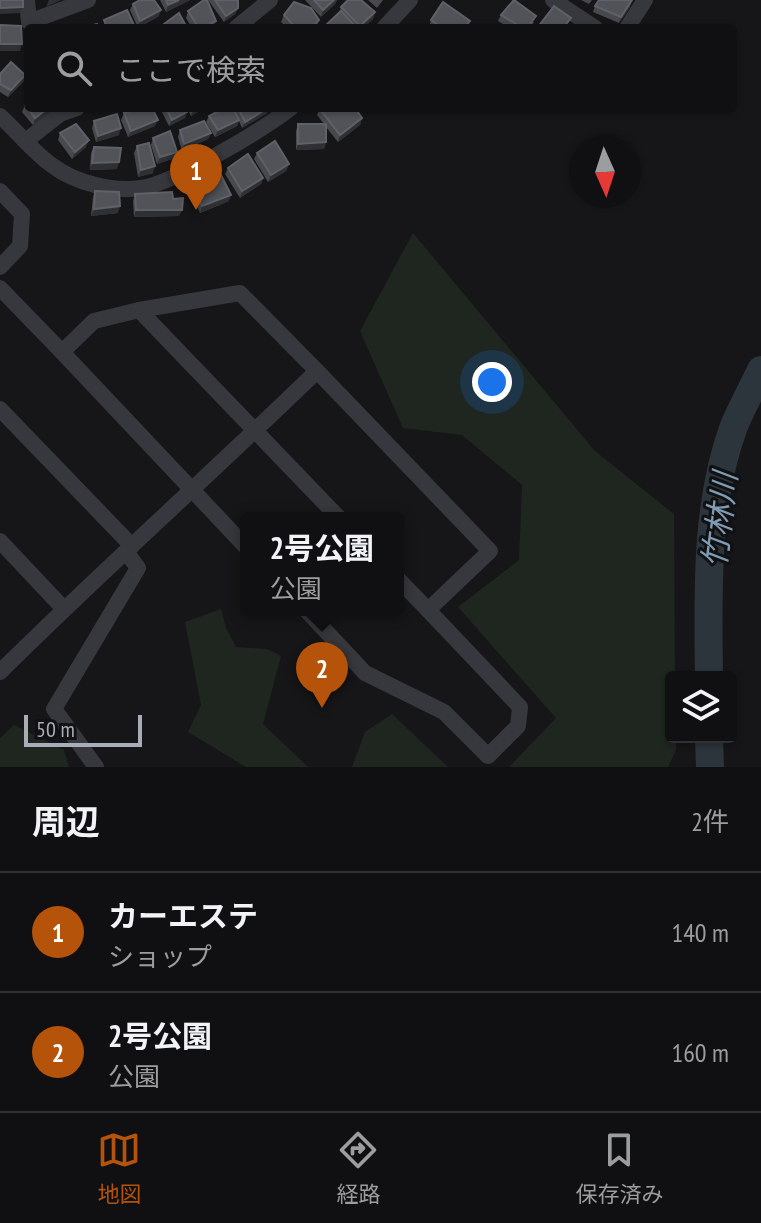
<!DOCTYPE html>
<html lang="ja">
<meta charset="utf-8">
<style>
body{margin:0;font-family:"PT Sans Narrow","Noto Sans JP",sans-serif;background:#1e1e20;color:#f1f3f6}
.controls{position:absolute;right:24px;bottom:24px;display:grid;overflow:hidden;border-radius:8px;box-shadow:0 2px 6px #0004}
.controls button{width:72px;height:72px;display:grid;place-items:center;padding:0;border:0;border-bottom:2px solid #303032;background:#101012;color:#f1f3f6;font:40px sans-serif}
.compass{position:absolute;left:569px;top:136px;width:72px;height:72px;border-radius:50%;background:#101012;box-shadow:0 2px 6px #0004;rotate:177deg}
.scale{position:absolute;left:24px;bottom:20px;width:118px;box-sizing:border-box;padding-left:8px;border:4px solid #a8adb8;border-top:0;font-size:22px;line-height:28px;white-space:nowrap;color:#a8adb8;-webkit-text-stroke:6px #111113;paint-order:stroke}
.you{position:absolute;left:492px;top:382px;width:28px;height:28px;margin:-20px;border:6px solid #fff;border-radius:50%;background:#1a73e8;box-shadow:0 0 0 12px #1a73e833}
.badge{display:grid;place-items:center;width:52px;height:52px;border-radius:50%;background:#b45309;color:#fff;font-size:26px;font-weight:700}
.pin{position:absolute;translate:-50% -66px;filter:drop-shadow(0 2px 4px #0008)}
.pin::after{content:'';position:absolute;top:42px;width:28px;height:24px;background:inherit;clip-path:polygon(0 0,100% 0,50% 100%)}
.popup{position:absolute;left:240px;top:512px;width:164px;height:104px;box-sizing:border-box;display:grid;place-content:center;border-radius:8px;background:#101012;filter:drop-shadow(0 2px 6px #0005);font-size:26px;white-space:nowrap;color:#9c9d9f}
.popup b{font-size:30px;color:#f1f3f6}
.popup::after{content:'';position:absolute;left:50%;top:100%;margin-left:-16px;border:16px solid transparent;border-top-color:#101012}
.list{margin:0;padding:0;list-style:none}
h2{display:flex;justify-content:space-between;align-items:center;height:104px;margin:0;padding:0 32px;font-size:34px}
h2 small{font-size:26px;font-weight:400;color:#9c9d9f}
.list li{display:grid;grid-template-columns:52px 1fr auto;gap:24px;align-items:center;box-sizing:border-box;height:120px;padding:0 32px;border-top:2px solid #303032}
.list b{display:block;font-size:30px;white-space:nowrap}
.list p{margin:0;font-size:26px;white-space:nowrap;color:#9c9d9f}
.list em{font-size:26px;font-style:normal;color:#9c9d9f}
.icon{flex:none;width:44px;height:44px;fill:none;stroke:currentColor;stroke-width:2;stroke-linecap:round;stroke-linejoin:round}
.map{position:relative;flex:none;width:761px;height:767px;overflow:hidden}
.search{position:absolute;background:#101012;box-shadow:0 2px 6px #0004;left:24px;right:24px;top:24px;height:88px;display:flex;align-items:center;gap:20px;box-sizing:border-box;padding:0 28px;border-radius:8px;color:#9c9d9f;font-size:30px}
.sheet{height:344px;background:#101012}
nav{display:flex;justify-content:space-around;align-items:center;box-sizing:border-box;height:112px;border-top:2px solid #303032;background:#101012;font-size:22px;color:#9c9d9f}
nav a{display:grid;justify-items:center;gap:4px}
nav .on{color:#b45309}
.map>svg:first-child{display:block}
.green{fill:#1e261f}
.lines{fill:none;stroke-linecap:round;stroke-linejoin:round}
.river{stroke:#2c353c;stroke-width:28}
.minor{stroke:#37383d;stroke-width:16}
.wall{fill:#47494d}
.shaded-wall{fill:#2f3033}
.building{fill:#525359;stroke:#5f6168;stroke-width:2}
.labels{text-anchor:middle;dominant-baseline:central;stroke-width:6;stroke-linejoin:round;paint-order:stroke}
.water-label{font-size:32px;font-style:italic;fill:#7f9bb3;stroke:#111113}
</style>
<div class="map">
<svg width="761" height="767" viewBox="0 0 761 767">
<rect width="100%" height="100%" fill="#161618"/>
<g class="green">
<polygon points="413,233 595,451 674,514 675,677 671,677 671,737 676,737 676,750 668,767 509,767 556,718 458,607 519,560 522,485 462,435 403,428 360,331"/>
<polygon points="221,609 226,628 236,647 267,649 281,656 263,724 308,767 246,767 188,732 201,705 185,622"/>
<polygon points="392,714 448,767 352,767 365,732"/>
<polygon points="14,725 64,750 69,767 0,767 0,738"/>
</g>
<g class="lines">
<g class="river">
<path d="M709 677C708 595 705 504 734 426 742 407 752 389 761 370"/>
<polyline points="709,737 710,767"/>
</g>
<g class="minor">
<polyline points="27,0 29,22 88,0"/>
<polyline points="553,0 595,28"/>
<polyline points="236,28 270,0"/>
<polyline points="384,28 410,0"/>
<polyline points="627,28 645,0"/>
<path d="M0 116C18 132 34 153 53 166 76 183 112 192 141 188 175 183 262 130 291 108"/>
<polyline points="27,140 60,114 77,108"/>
<polyline points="0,191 22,214 20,246 0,267"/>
<polyline points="0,288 62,352"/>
<polyline points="139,310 339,518"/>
<polyline points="0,409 132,546"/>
<polyline points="0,541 64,609"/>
<polyline points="246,547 62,352 94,321 139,310 240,293 317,371"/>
<polyline points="398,579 428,610"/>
<path d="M0 672C104 569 212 473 317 371L490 551 428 610 520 707 518 726 488 756 444 712 365 673 306 610"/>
<polyline points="96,767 54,709 138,568 127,553"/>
</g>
</g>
<g class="wall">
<polygon points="160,0 190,0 166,12"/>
<polygon points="208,0 238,0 238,8 235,14 224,22"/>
<polygon points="305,0 337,0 335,4 321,17"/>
<polygon points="368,0 383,0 377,8"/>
<polygon points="581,0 592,0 589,4"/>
<polygon points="133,4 159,16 138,28 130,10"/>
<polygon points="595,6 630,7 619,23 593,12"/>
<polygon points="341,7 375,12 373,19 363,28 323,28 339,13"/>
<polygon points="188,11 216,21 213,28 192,28 186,18"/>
<polygon points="284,15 319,20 316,28 287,28 281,22"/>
<polygon points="501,15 534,22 530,28 510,28 498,21"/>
<polygon points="431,20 468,28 430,28 429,27"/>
<polygon points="0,74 25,75 23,82 8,97 0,92"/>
<polygon points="25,105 54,108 33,125 22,112"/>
<polygon points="160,108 186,108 185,118 169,126"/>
<polygon points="187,108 205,108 191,116"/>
<polygon points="235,108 269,108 266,114 242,128 239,121 237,126 215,137 206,122 209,116 234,111"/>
<polygon points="320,109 362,118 360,125 338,142 326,127 326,142 324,149 296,150 296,131 298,124 324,124 317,115"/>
<polygon points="124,113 155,126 128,137 121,120"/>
<polygon points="94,121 119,135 96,142 92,128"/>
<polygon points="180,130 211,133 208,139 182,151 178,137"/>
<polygon points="60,133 86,147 72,159 58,140"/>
<polygon points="153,138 177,152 175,158 157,164 151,145"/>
<polygon points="137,146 153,173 138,177 134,153"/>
<polygon points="94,147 117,169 90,170 91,153"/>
<polygon points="257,153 289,164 286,171 268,182 254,159"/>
<polygon points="228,168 263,178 261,184 240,198 225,174"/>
<polygon points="195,187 229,201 200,213 192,194"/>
<polygon points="95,191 118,213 91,216 93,197"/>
<polygon points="135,194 173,199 179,216 134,217 133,201"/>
</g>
<g class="shaded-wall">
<polygon points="49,0 61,0 46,7"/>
<polygon points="179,0 190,0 166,12 168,5"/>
<polygon points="334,0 337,0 335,4 321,17 323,10"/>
<polygon points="632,0 630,7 619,23 621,17"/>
<polygon points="23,7 20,13 0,14 0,8"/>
<polygon points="238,8 235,14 224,22 226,16"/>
<polygon points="161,10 159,16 138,28 140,21"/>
<polygon points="375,12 373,19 363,28 360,28 360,26"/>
<polygon points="216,21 213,28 203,28"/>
<polygon points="0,44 22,44 20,51 0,51"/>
<polygon points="25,75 23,82 8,97 11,90"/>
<polygon points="48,108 54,108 33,125 35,118"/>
<polygon points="195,108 205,108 191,116 194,109"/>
<polygon points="269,108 266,114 242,128 245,122"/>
<polygon points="187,112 185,118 169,126 172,120"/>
<polygon points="362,118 360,125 338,142 340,135"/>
<polygon points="158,120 155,126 128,137 131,131"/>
<polygon points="239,120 237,126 215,137 218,130"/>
<polygon points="121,128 119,135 96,142 98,136"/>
<polygon points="211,133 208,139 182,151 184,144"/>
<polygon points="89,140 86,147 72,159 75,152"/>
<polygon points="326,142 324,149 296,150 298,144"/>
<polygon points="177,152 175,158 157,164 160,157"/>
<polygon points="119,162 117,169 90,170 92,163"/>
<polygon points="289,164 286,171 268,182 271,175"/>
<polygon points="155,166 153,173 138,177 141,170"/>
<polygon points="263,178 261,184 240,198 242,191"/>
<polygon points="231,195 229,201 200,213 202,206"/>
<polygon points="120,206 118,213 91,216 94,209"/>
<polygon points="136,210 182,210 179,216 134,217"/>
</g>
<g class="building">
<polygon points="0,0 23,0 23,7 0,8"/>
<polygon points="140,0 154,0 161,10 140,21 133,4"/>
<polygon points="166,0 179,0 168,5"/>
<polygon points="204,0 207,0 216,21 203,28 199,28 188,11"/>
<polygon points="215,0 238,0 238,8 226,16"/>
<polygon points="314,0 334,0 323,10"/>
<polygon points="348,0 361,0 375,12 360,26 341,7"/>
<polygon points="514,0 536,16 527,28 523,28 501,15"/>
<polygon points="599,0 632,0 621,17 595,6"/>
<polygon points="294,2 311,8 319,20 312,28 296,28 284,15"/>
<polygon points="443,2 470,21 464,28 442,28 431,20"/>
<polygon points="554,6 571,18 563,28 541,28 538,27"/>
<polygon points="127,10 134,25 128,28 107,28 104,20"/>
<polygon points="341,11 356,27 355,28 323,28"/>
<polygon points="179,13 187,28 166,28 164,24"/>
<polygon points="97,24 98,28 83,28"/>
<polygon points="0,25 21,26 22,44 0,44"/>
<polygon points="11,62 25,75 11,90 0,84 0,74"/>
<polygon points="28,102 28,108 48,108 35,118 25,105"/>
<polygon points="140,108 152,108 158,120 131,131 124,113"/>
<polygon points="166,108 186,108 187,112 172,120"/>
<polygon points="224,108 233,108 239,120 218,130 209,116"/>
<polygon points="238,108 268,108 245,122"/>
<polygon points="321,108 355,108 362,118 340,135 320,109"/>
<polygon points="117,114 121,128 98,136 94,121"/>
<polygon points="204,121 211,133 184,144 180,130"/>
<polygon points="76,124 89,140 75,152 60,133"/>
<polygon points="298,124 326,124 326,142 298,144"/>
<polygon points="170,131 177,152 160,157 153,138"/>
<polygon points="275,141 289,164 271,175 257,153"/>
<polygon points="149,143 155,166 141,170 137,146"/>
<polygon points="94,147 121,148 119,162 92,163"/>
<polygon points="248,154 263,178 242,191 228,168"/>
<polygon points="221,175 231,195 202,206 195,187"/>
<polygon points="95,191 119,192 120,206 94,209"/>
<polygon points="172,192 173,199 183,198 182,210 136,210 135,194"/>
</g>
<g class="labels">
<g class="water-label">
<text transform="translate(719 520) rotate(-83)">竹林川</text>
</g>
</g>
</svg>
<div class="controls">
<button><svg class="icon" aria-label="layers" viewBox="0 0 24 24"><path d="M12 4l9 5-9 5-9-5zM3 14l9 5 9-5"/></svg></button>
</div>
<svg class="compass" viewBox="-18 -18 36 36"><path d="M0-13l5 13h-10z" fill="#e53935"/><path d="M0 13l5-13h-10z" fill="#9c9d9f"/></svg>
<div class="scale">50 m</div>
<div class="you"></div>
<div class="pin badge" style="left:196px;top:210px">1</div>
<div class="pin badge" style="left:322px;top:708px">2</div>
<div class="popup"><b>2号公園</b>公園</div>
<div class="search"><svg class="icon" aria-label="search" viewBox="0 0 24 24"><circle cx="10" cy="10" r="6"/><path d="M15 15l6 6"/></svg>ここで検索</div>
</div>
<section class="sheet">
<h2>周辺<small>2件</small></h2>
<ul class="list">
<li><span class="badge">1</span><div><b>カーエステ</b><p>ショップ</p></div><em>140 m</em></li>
<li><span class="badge">2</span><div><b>2号公園</b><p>公園</p></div><em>160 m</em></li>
</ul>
</section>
<nav>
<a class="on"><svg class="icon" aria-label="map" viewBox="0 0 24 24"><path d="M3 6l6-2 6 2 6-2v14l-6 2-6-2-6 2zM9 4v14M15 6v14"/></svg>地図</a>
<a><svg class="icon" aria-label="directions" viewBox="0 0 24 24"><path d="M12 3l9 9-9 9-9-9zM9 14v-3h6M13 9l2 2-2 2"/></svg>経路</a>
<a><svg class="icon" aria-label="saved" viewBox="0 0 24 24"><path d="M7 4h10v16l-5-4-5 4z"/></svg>保存済み</a>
</nav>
